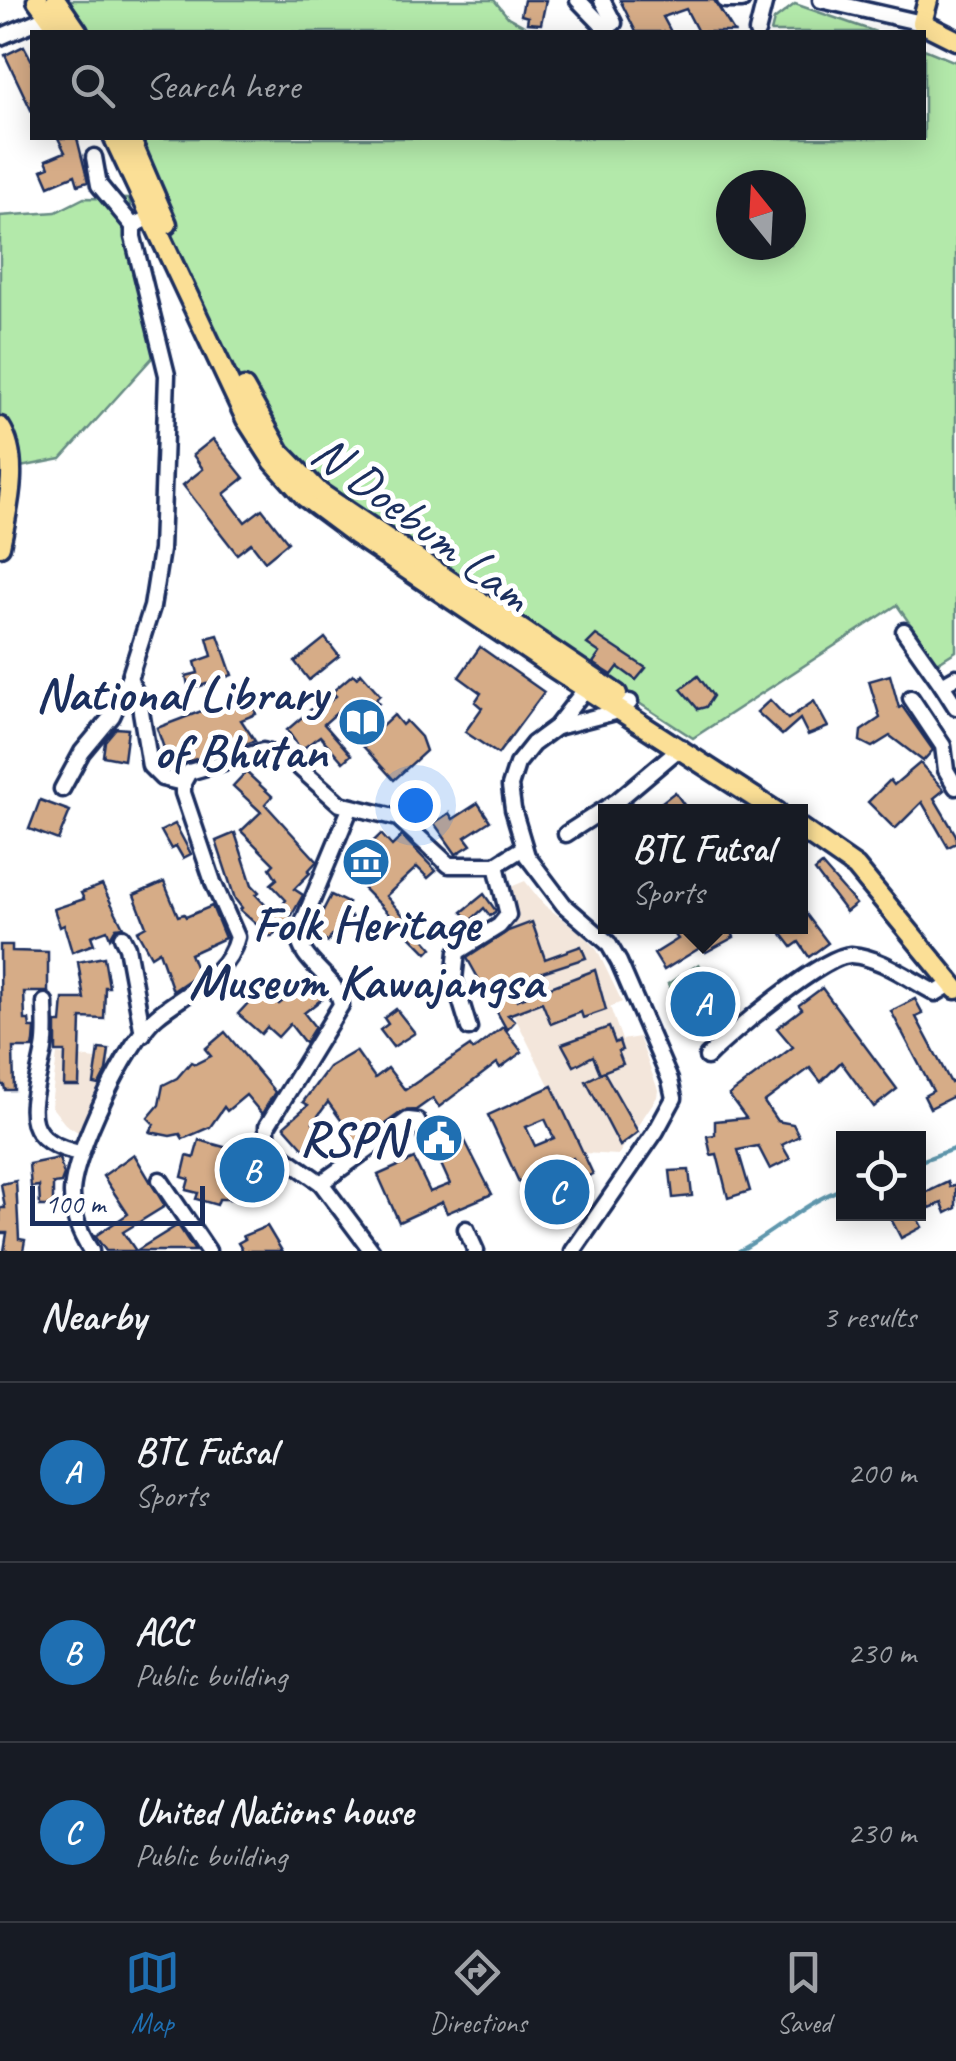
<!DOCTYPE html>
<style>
body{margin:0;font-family:Caveat,sans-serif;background:#242831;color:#f1f3f6}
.controls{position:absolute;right:30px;bottom:30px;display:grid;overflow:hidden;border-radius:0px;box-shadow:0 5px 25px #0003}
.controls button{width:90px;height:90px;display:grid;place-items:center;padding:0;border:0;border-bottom:2px solid #363941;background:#171b24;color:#f1f3f6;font:50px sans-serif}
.compass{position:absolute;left:716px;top:170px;width:90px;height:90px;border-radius:50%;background:#171b24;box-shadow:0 5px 25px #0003;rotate:342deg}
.scale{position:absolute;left:30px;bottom:25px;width:175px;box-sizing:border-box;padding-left:10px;border:5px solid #1b2f5e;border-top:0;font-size:28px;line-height:35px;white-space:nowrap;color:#1b2f5e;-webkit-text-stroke:8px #fff;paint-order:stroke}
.you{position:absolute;left:415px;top:805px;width:35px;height:35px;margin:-25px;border:8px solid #fff;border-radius:50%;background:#1a73e8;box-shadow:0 0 0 15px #1a73e833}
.badge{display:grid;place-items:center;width:65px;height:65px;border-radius:50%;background:#1f6fb2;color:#fff;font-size:32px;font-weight:700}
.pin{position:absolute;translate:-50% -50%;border:5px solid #fff;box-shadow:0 2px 10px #0006}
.popup{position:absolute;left:598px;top:804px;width:210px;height:130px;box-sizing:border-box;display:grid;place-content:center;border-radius:0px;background:#171b24;filter:drop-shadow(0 2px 8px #0005);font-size:32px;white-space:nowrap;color:#9ea1a6}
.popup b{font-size:38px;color:#f1f3f6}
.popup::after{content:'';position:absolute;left:50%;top:100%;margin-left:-20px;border:20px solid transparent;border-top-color:#171b24}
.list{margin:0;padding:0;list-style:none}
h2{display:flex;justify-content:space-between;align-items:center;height:130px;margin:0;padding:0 40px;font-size:42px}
h2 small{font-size:32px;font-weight:400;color:#9ea1a6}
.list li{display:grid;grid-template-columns:65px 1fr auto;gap:30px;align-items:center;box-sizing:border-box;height:180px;padding:0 40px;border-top:2px solid #363941}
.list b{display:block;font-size:38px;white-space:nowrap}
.list p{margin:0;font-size:32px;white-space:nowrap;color:#9ea1a6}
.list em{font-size:32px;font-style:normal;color:#9ea1a6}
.icon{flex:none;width:55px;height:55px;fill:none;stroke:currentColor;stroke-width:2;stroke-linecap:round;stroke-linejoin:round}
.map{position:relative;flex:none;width:956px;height:1251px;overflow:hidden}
.search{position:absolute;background:#171b24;box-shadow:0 5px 25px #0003;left:30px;right:30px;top:30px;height:110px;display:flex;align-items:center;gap:25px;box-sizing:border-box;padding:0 35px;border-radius:0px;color:#9ea1a6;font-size:38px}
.sheet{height:670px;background:#171b24}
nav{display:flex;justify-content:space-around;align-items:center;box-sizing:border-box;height:140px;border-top:2px solid #363941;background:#171b24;font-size:28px;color:#9ea1a6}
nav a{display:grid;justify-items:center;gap:5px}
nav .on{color:#1f6fb2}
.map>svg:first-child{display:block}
.built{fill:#f3e6db}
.green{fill:#b3e9aa;stroke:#678c84;stroke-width:2.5;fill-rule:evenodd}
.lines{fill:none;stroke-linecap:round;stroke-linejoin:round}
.stream{stroke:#5e97ad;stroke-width:4}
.building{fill:#d6ac87;stroke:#1b2f5e;stroke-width:2.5;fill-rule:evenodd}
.minor-casing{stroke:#1b2f5e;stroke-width:21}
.major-casing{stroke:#1b2f5e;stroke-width:25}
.minor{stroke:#fff;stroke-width:14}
.major{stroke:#fbdf96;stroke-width:18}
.labels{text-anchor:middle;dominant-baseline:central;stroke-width:10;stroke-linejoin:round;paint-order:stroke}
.street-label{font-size:50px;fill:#1b2f5e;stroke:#fff}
.poi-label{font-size:50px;font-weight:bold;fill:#1b2f5e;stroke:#fff;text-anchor:end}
</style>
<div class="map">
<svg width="956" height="1251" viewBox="0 0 956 1251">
<rect width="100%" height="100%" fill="#fff"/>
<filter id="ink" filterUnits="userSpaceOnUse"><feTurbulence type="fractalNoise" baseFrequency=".01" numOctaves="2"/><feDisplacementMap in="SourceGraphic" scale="20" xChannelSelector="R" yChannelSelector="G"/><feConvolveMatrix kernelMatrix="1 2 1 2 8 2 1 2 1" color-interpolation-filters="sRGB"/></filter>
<g filter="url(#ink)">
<g class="built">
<polygon points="525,881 544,905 580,932 597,950 622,1002 610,1007 622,1040 639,1037 658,1090 657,1097 618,1155 583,1153 473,933 517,916 506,889"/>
<polygon points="57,1054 111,1061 78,1132 65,1124 51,1106"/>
</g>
<g class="green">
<polygon points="56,0 494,0 508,17 535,32 79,32"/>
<polygon points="795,4 876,32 771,32 774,20"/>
<path d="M924 49 956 62V651L937 663 897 605 693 738 329 502 271 441 207 317 130 138H924ZM731 185H791V245H731Z"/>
<polygon points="84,198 129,199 161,348 61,459 0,471 0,216 56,212"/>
<polygon points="699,964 738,1024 706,1045 668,984"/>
</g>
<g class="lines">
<g class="stream">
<polyline points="918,1162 956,1148"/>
<path d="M739 1251C775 1232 805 1202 844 1188"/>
</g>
</g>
<g class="building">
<polygon points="524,0 546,0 541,24 527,23 528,17 521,15"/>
<polygon points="620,0 714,0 734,32 698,32 686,9 663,17 671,32 636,32"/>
<polygon points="24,46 32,61 32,112 5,55"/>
<polygon points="58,138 77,138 88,182 78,185 75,175 49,186 42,170 49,167 46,160 65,152"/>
<polygon points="213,439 244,478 224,494 245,522 262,509 288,542 265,561 251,543 237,554 183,485 203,469 193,455"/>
<polygon points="218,635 232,675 189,690 186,676 198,673 195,662 212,656 207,638"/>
<polygon points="596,635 646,668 636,680 618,667 612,675 593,663 600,653 587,644"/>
<polygon points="325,638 339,656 309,680 295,662"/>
<polygon points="480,647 544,692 498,754 465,732 482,708 475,702 481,693 459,677"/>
<polygon points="361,673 380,695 376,699 379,703 359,721 355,716 350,720 341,709 324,724 351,755 343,762 320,736 301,750 287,730 315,706 319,711 336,696 332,692 353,674 357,678"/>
<polygon points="890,675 899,708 902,706 933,750 923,761 890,736 872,747 860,741 861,731 880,718 869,681"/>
<polygon points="698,676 713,696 706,707 698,709 681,689"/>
<polygon points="249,693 256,714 241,720 255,741 186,762 178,771 171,769 157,728"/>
<polygon points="770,700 788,719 814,701 828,727 808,735 800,719 782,735 757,712"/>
<polygon points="394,715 402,725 406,721 421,737 426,751 394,780 362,745"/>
<polygon points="116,728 128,729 124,760 103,756 105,741"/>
<polygon points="920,763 944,790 934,798 956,835 956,843 948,847 922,802 895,829 868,802 890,780 894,785"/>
<polygon points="246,772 272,796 265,804 317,861 308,871 310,873 294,889 303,895 288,922 271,937 240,910 242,908 235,899 216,841 235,833 252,885 259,892 256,895 275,915 286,900 271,884 277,879 270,868 274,864 241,831 261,812 233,786"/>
<polygon points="675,792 689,812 649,812"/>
<polygon points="40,800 70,811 58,840 29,829"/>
<polygon points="478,803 490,821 465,837 471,845 456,854 434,823 449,813 453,819"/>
<polygon points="175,824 191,854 183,858 176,846 171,849 161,831"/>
<polygon points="381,834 392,846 402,836 436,871 428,878 417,867 386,896 432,948 427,953 363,888 379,874 360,854"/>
<polygon points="822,865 856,904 846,912 815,871"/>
<polygon points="164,882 178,916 184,914 186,917 212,906 225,938 190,954 198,974 173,991 159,951 151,956 137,931 146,926 134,895"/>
<polygon points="102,885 123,927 116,928 110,938 107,930 91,936 94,944 72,952 64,925 60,927 54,909 84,899 81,893"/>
<polygon points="484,894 496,911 490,916 484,908 470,921 462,912"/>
<polygon points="331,895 348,903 343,913 352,917 341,939 332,935 328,942 311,934"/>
<polygon points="800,906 828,943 809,957 799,942 792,947 776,926 800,926"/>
<polygon points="532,922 545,959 581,946 586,958 508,983 517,1000 595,970 606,1010 583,1018 581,1012 551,1024 542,1002 508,1015 515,1021 507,1030 467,958 508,931"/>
<polygon points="682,926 691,936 708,926 729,926 734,937 706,952 703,946 664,970 654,954 678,939 673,932"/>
<polygon points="0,945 12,945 12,951 48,952 48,992 24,992 25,1020 29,1020 30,1028 35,1028 34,1042 33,1048 13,1048 14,1090 5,1090 4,1085 1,1085"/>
<polygon points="104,957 109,987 105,987 104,1019 81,1018 79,1086 64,1086 65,1052 56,1052 56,1023 61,1023 63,999 84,999 78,962"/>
<polygon points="308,981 322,999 304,1013 315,1027 305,1043 290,1024 278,1037 267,1027 261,1034 238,1014 262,988 279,1004"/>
<polygon points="822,988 897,1089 874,1107 841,1062 821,1082 810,1068 764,1102 777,1121 793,1124 799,1136 782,1145 790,1159 770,1169 758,1146 738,1150 750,1191 728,1198 717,1154 711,1155 707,1136 715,1135 715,1121 746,1118 729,1095 793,1047 777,1028 802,1009 799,1005"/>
<polygon points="915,999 923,1014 916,1017 951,1083 956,1080 956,1095 930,1108 924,1096 933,1091 891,1011"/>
<polygon points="396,1009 415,1033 393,1047 380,1030 388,1024 384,1018"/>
<polygon points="503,1027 522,1052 500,1068 497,1063 439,1107 433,1098 416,1110 403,1111 350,1149 343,1140 351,1134 328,1102 313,1123 324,1136 307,1152 284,1126 308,1105 303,1102 329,1067 356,1051 375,1078 388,1068 405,1090 470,1046 473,1050"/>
<polygon points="609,1027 615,1043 619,1041 622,1050 618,1051 623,1064 600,1073 593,1056 574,1066 562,1044"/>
<polygon points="225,1032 275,1092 262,1114 246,1095 227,1111 224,1107 210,1127 183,1139 180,1134 170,1136 150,1132 154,1124 148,1118 159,1105 163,1085 177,1078 191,1062 195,1064 211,1056 205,1049"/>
<polygon points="99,1049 109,1050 106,1071 99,1085 94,1084"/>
<polygon points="604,1072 638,1132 620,1146 586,1081"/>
<path d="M552 1086 593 1174 584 1178 573 1158 519 1182 488 1115ZM545 1119 554 1138 535 1146 526 1127Z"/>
<polygon points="459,1129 492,1194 447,1213 442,1202 399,1222 378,1175 414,1159 430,1192 450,1184 441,1164 451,1161 439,1138"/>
<polygon points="199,1140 231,1149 230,1154 242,1157 237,1177 242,1179 239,1192 234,1190 232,1199 219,1199 217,1205 196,1199 198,1193 186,1190 189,1179 182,1177 187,1156 194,1158"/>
<polygon points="134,1154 165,1206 123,1232 136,1251 106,1251 95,1236 128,1214 103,1176"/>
<polygon points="59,1158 64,1175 61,1183 53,1184 53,1206 40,1206 39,1186 31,1187 29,1164"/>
<polygon points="689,1170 692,1196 673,1198 670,1171"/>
<polygon points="16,1181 19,1239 25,1240 23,1251 4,1251 7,1233 0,1233 0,1208 5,1208 1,1184"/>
<polygon points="948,1182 950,1187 956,1184 956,1208 946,1213 942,1203 930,1208 923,1194"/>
<polygon points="898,1214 915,1214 922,1227 901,1238 890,1217"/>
<polygon points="178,1225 195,1251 136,1251"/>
<polygon points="267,1226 282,1251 243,1251 238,1243 245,1239 243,1236"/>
</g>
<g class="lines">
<g class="minor-casing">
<g id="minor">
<polyline points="578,0 609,32"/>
<polyline points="602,0 614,23"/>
<polyline points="725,0 742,0"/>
<polyline points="821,0 922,23"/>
<polyline points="757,32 765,0"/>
<polyline points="0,37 49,16"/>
<polyline points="94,157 99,185 133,226"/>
<polyline points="904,631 942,685"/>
<polyline points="956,677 942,685 956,707"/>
<polyline points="129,679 139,699 150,766 162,778 183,783"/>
<polyline points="911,698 943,746 946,770 956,787"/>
<polyline points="557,727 623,710 630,702"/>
<polyline points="62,789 82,752 112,716 129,679 152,607 161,550 167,375 133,237 133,226 156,214"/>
<path d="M350 809 298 934C300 964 338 976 341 1005L267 1126V1141L271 1148 321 1183 372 1251"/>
<polyline points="566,834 617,801 681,747"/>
<polyline points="122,937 127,947 143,1034"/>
<path d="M45 1002C45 1017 47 1034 44 1049 36 1097 10 1139 80 1153"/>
<polyline points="469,1028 454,979 457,952 499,926 508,915 496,865"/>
<path d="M707 1057C729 1035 824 954 851 955 881 957 910 980 936 993L951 984"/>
<polyline points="160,1180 208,1251"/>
<polyline points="321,1183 408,1120 417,1121 432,1149"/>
<polyline points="466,1229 476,1251"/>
<path d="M91 1251C80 1234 72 1214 72 1193 73 1154 127 1041 157 1016 185 992 228 977 237 937L213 882 183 793V783L189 772 263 751 291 760 340 804 398 818 449 865H496L523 848"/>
<polyline points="573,1251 656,1131 674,1098 670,1080 619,962 608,943 564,905 527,856 513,809 510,786 517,764 533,744 556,727 590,683"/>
</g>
</g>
<g class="major-casing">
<g id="major">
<polyline points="37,0 60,32"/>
<polyline points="56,0 78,32"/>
<polyline points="928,0 922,23 956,40"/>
<polyline points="114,138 246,419 273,461 305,497 356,535 557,670 777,812"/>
<polyline points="130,138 167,224"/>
<polyline points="244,388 280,452 320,493 617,694"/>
<path d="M0 427C21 459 7 511 0 546"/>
<polyline points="800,828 856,867 956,989"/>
</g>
</g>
<use href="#minor" class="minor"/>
<use href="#major" class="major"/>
</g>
</g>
<defs>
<g id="library-disc" transform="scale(2.5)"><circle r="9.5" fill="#1f6fb2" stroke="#fff"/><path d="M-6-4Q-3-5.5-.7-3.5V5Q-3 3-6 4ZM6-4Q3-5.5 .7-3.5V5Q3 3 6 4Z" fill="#fff"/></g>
<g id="museum-disc" transform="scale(2.5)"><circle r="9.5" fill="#1f6fb2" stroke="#fff"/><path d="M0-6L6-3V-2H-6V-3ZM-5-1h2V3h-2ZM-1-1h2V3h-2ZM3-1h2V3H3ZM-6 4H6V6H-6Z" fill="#fff"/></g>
<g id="civic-disc" transform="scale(2.5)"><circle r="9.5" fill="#1f6fb2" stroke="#fff"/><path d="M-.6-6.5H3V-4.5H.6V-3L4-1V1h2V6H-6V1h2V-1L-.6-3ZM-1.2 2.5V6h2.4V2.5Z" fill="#fff"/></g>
</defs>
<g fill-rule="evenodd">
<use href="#library-disc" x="362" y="722"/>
<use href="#museum-disc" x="366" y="862"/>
<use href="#civic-disc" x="439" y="1138"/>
</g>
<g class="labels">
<g class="street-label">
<text transform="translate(422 523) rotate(37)">N Doebum Lam</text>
</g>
<g class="poi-label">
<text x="327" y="693">National Library<tspan x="327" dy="58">of Bhutan</tspan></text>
<text x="366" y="923" text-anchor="middle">Folk Heritage<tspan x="366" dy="58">Museum Kawajangsa</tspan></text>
<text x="404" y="1138">RSPN</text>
</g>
</g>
</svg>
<div class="controls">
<button><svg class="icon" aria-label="locate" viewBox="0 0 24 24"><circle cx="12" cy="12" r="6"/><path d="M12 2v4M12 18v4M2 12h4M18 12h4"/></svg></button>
</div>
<svg class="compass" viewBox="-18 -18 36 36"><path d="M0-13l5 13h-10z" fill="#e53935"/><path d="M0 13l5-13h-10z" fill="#9ea1a6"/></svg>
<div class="scale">100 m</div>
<div class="you"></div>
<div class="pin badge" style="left:703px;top:1004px">A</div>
<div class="popup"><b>BTL Futsal</b>Sports</div>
<div class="pin badge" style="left:252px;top:1170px">B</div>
<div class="pin badge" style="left:557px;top:1192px">C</div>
<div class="search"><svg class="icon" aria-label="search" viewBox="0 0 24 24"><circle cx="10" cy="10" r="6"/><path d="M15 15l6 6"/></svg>Search here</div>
</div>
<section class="sheet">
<h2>Nearby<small>3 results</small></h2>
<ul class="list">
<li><span class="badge">A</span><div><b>BTL Futsal</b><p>Sports</p></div><em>200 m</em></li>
<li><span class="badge">B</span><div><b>ACC</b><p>Public building</p></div><em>230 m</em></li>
<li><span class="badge">C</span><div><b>United Nations house</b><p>Public building</p></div><em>230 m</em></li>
</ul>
</section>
<nav>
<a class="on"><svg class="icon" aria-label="map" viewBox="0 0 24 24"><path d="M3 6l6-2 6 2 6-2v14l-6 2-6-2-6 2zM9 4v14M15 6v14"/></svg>Map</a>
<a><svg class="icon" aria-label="directions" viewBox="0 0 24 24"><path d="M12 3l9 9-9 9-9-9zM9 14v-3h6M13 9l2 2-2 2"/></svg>Directions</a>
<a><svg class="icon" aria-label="saved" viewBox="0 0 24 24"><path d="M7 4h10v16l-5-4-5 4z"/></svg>Saved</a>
</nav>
